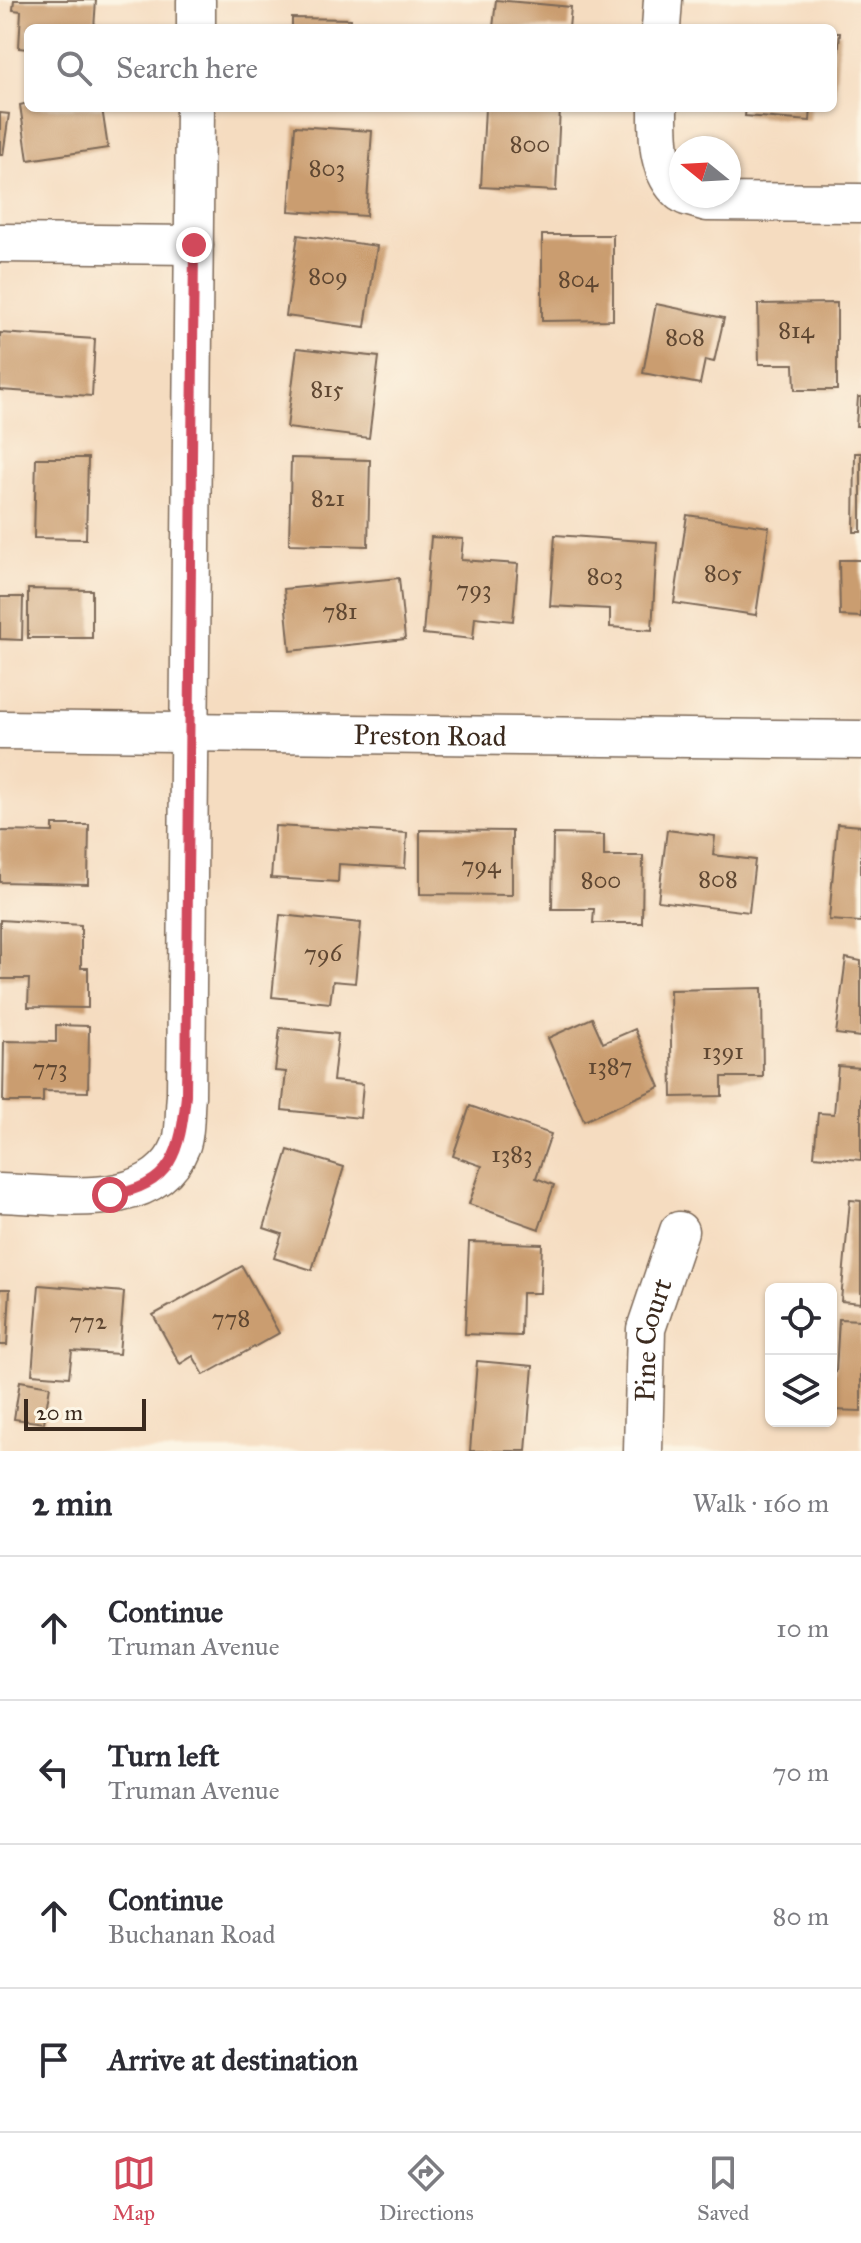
<!DOCTYPE html>
<meta charset="utf-8">
<style>
body{margin:0;font-family:"IM FELL Great Primer",serif;background:#f2f2f3;color:#2b2b33}
.controls{position:absolute;right:24px;bottom:24px;display:grid;overflow:hidden;border-radius:12px;box-shadow:0 2px 6px #0004}
.controls button{width:72px;height:72px;display:grid;place-items:center;padding:0;border:0;border-bottom:2px solid #e1e1e2;background:#fff;color:#2b2b33;font:40px sans-serif}
.compass{position:absolute;left:669px;top:136px;width:72px;height:72px;border-radius:50%;background:#fff;box-shadow:0 2px 6px #0004;rotate:288deg}
.scale{position:absolute;left:24px;bottom:20px;width:122px;box-sizing:border-box;padding-left:8px;border:4px solid #3b2a1e;border-top:0;font-size:22px;line-height:28px;white-space:nowrap;color:#3b2a1e;-webkit-text-stroke:6px #fcf5e5;paint-order:stroke}
.stop{position:absolute;width:24px;height:24px;margin:-18px;border:6px solid #d1495b;border-radius:50%;background:#fff}
.stop.end{background:#d1495b;border-color:#fff;box-shadow:0 2px 8px #0008}
.list{margin:0;padding:0;list-style:none}
h2{display:flex;justify-content:space-between;align-items:center;height:104px;margin:0;padding:0 32px;font-size:34px}
h2 small{font-size:26px;font-weight:400;color:#7c7c81}
.list li{display:grid;grid-template-columns:52px 1fr auto;gap:24px;align-items:center;box-sizing:border-box;height:144px;padding:0 32px;border-top:2px solid #e1e1e2}
.list b{display:block;font-size:30px;white-space:nowrap}
.list p{margin:0;font-size:26px;white-space:nowrap;color:#7c7c81}
.list em{font-size:26px;font-style:normal;color:#7c7c81}
.icon{flex:none;width:44px;height:44px;fill:none;stroke:currentColor;stroke-width:2;stroke-linecap:round;stroke-linejoin:round}
.map{position:relative;flex:none;width:861px;height:1451px;overflow:hidden}
.search{position:absolute;background:#fff;box-shadow:0 2px 6px #0004;left:24px;right:24px;top:24px;height:88px;display:flex;align-items:center;gap:20px;box-sizing:border-box;padding:0 28px;border-radius:12px;color:#7c7c81;font-size:30px}
.sheet{height:680px;background:#fff}
nav{display:flex;justify-content:space-around;align-items:center;box-sizing:border-box;height:112px;border-top:2px solid #e1e1e2;background:#fff;font-size:22px;color:#7c7c81}
nav a{display:grid;justify-items:center;gap:4px}
nav .on{color:#d1495b}
.map>svg:first-child{display:block}
.building{fill:#ca9d70}
.lines{fill:none;stroke-linecap:round;stroke-linejoin:round}
.minor-casing{stroke:#7c6857;stroke-width:41}
.minor{stroke:#fff;stroke-width:38}
.route{stroke:#d1495b;stroke-width:10}
.labels{text-anchor:middle;dominant-baseline:central;stroke-width:6;stroke-linejoin:round;paint-order:stroke}
.number-label{font-size:24px;fill:#5f4732}
.street-label{font-size:28px;fill:#3b2a1e;stroke:#fcf5e5}
</style>
<div class="map">
<svg width="861" height="1451" viewBox="0 0 861 1451">
<rect width="100%" height="100%" fill="#fcf5e5"/>
<filter id="ink" filterUnits="userSpaceOnUse"><feTurbulence type="fractalNoise" baseFrequency=".0125" numOctaves="2"/><feDisplacementMap in="SourceGraphic" scale="16" xChannelSelector="R" yChannelSelector="G"/><feConvolveMatrix kernelMatrix="1 2 1 2 8 2 1 2 1" color-interpolation-filters="sRGB"/></filter>
<filter id="wash" filterUnits="userSpaceOnUse"><feTurbulence type="fractalNoise" baseFrequency=".006" numOctaves="4" result="noise"/><feDisplacementMap in="SourceGraphic" scale="32" xChannelSelector="R" yChannelSelector="G"/><feGaussianBlur stdDeviation="1.8" result="paint"/><feColorMatrix in="noise" values="0 0 0 0 0 0 0 0 0 0 0 0 0 0 0 0 0 1.4 0 .05"/><feComposite in="paint" operator="in"/></filter>
<g filter="url(#wash)">
<rect width="100%" height="100%" fill="#f5dcc0"/>
<g id="blocks">
<g class="building">
<polygon points="14,0 96,0 94,28 28,28 28,49 19,48 21,11 13,10"/>
<polygon points="496,0 571,7 569,28 493,28"/>
<polygon points="292,18 351,19 351,28 292,28"/>
<polygon points="833,33 840,33 835,90 833,90"/>
<polygon points="28,103 28,108 102,108 108,148 28,160 20,105"/>
<polygon points="485,108 560,108 556,191 481,187"/>
<polygon points="746,108 811,108 810,121 745,116"/>
<polygon points="0,113 9,114 3,155 0,155"/>
<polygon points="295,126 372,131 366,216 289,211"/>
<polygon points="298,235 377,246 365,327 286,316"/>
<polygon points="542,235 613,235 613,320 542,321"/>
<polygon points="837,303 837,390 795,390 794,364 759,364 758,304"/>
<polygon points="656,304 724,318 714,362 705,360 700,384 643,373"/>
<polygon points="0,333 95,339 92,396 0,390"/>
<polygon points="297,348 379,357 369,438 287,428"/>
<polygon points="858,397 861,397 861,426 856,426"/>
<polygon points="855,453 861,453 861,532 854,532"/>
<polygon points="36,458 88,458 86,539 34,538"/>
<polygon points="291,458 370,460 368,546 289,544"/>
<polygon points="687,515 769,527 756,615 674,603"/>
<polygon points="555,535 657,542 652,630 610,627 610,609 550,606"/>
<polygon points="431,537 463,539 461,560 518,564 513,621 475,617 473,639 423,634"/>
<polygon points="839,560 861,560 861,617 840,616"/>
<polygon points="399,578 405,639 290,651 284,589"/>
<polygon points="28,589 92,590 92,638 28,638"/>
<polygon points="0,597 23,597 22,640 0,639"/>
<polygon points="837,824 861,826 861,922 829,920"/>
<polygon points="53,825 89,825 88,884 0,882 0,831 53,832"/>
<polygon points="275,826 407,833 405,868 339,864 338,882 271,878"/>
<polygon points="420,830 512,831 512,895 420,894"/>
<polygon points="667,830 715,836 713,855 755,860 749,912 658,901"/>
<polygon points="553,834 604,835 604,856 643,856 642,923 593,923 594,909 552,909"/>
<polygon points="280,915 361,923 355,983 333,981 330,1003 272,997"/>
<polygon points="0,920 81,925 81,968 88,968 88,1008 28,1007 29,979 0,979"/>
<polygon points="846,958 861,961 861,1037 836,1034"/>
<polygon points="762,988 763,1077 722,1077 722,1096 672,1097 670,990"/>
<polygon points="592,1018 603,1043 635,1029 660,1087 584,1121 548,1038"/>
<polygon points="56,1025 89,1026 88,1092 43,1091 43,1102 3,1102 4,1041 56,1042"/>
<polygon points="280,1028 338,1034 333,1081 363,1084 360,1118 282,1110 286,1072 275,1071"/>
<polygon points="838,1066 861,1068 861,1160 814,1156 818,1113 834,1114"/>
<polygon points="470,1106 551,1134 536,1178 554,1185 539,1229 469,1204 482,1166 453,1156"/>
<polygon points="288,1150 344,1167 312,1270 274,1258 282,1234 264,1228"/>
<polygon points="850,1200 861,1201 861,1303 841,1301"/>
<polygon points="469,1242 542,1244 540,1293 522,1293 521,1336 465,1334"/>
<polygon points="242,1266 279,1333 204,1375 193,1356 180,1364 153,1315"/>
<polygon points="39,1285 124,1292 119,1354 72,1351 69,1377 32,1374"/>
<polygon points="0,1289 10,1289 7,1345 0,1345"/>
<polygon points="839,1319 861,1320 861,1411 831,1410 831,1371 836,1372"/>
<polygon points="477,1361 533,1366 526,1451 470,1451"/>
<polygon points="20,1381 50,1386 44,1423 14,1419"/>
</g>
</g>
</g>
<g filter="url(#ink)">
<use href="#blocks" fill-opacity="0" stroke="#7c6857" stroke-width="2"/>
<g class="lines">
<g class="minor-casing">
<g id="minor">
<polyline points="196,28 196,0"/>
<polyline points="661,28 663,0"/>
<path d="M658 108C658 138 657 171 681 193"/>
<polyline points="686,196 707,202 861,203"/>
<polyline points="0,243 194,245"/>
<path id="s1" d="M0 730 861 740"/>
<path d="M0 1193C57 1194 154 1214 181 1145 186 1132 184 1111 186 1096L195 108"/>
<path id="s2" d="M643 1451 646 1329 679 1231"/>
</g>
</g>
<use href="#minor" class="minor"/>
</g>
</g>
<g class="lines" filter="url(#ink)">
<path class="route" d="M110 1195C173 1186 180 1151 186 1096L194 245"/>
</g>
<g class="labels">
<g class="number-label">
<text x="530" y="144">800</text>
<text x="327" y="168">803</text>
<text x="328" y="276">809</text>
<text x="578" y="279">804</text>
<text x="796" y="330">814</text>
<text x="685" y="337">808</text>
<text x="327" y="389">815</text>
<text x="328" y="498">821</text>
<text x="723" y="573">805</text>
<text x="605" y="576">803</text>
<text x="474" y="589">793</text>
<text x="340" y="611">781</text>
<text x="481" y="865">794</text>
<text x="718" y="879">808</text>
<text x="601" y="880">800</text>
<text x="323" y="953">796</text>
<text x="723" y="1051">1391</text>
<text x="610" y="1066">1387</text>
<text x="50" y="1068">773</text>
<text x="512" y="1154">1383</text>
<text x="231" y="1318">778</text>
<text x="88" y="1321">772</text>
</g>
<g class="street-label">
<text stroke="none"><textPath href="#s1" startOffset="430">Preston Road</textPath></text>
<text stroke="none"><textPath href="#s2" startOffset="112">Pine Court</textPath></text>
</g>
</g>
</svg>
<div class="controls">
<button><svg class="icon" aria-label="locate" viewBox="0 0 24 24"><circle cx="12" cy="12" r="6"/><path d="M12 2v4M12 18v4M2 12h4M18 12h4"/></svg></button>
<button><svg class="icon" aria-label="layers" viewBox="0 0 24 24"><path d="M12 4l9 5-9 5-9-5zM3 14l9 5 9-5"/></svg></button>
</div>
<svg class="compass" viewBox="-18 -18 36 36"><path d="M0-13l5 13h-10z" fill="#e53935"/><path d="M0 13l5-13h-10z" fill="#7c7c81"/></svg>
<div class="scale">20 m</div>
<div class="stop" style="left:110px;top:1195px"></div>
<div class="stop end" style="left:194px;top:245px"></div>
<div class="search"><svg class="icon" aria-label="search" viewBox="0 0 24 24"><circle cx="10" cy="10" r="6"/><path d="M15 15l6 6"/></svg>Search here</div>
</div>
<section class="sheet">
<h2>2 min<small>Walk · 160 m</small></h2>
<ul class="list">
<li><svg class="icon" aria-label="ahead" viewBox="0 0 24 24"><path d="M12 20V5M6 11l6-6 6 6"/></svg><div><b>Continue</b><p>Truman Avenue</p></div><em>10 m</em></li>
<li><svg class="icon" aria-label="left" viewBox="0 0 24 24"><path d="M17 20v-9H6M10 6l-5 5 5 5"/></svg><div><b>Turn left</b><p>Truman Avenue</p></div><em>70 m</em></li>
<li><svg class="icon" aria-label="ahead" viewBox="0 0 24 24"><path d="M12 20V5M6 11l6-6 6 6"/></svg><div><b>Continue</b><p>Buchanan Road</p></div><em>80 m</em></li>
<li><svg class="icon" aria-label="arrive" viewBox="0 0 24 24"><path d="M6 21V4h12l-3 4 3 4H6"/></svg><div><b>Arrive at destination</b></div></li>
</ul>
</section>
<nav>
<a class="on"><svg class="icon" aria-label="map" viewBox="0 0 24 24"><path d="M3 6l6-2 6 2 6-2v14l-6 2-6-2-6 2zM9 4v14M15 6v14"/></svg>Map</a>
<a><svg class="icon" aria-label="directions" viewBox="0 0 24 24"><path d="M12 3l9 9-9 9-9-9zM9 14v-3h6M13 9l2 2-2 2"/></svg>Directions</a>
<a><svg class="icon" aria-label="saved" viewBox="0 0 24 24"><path d="M7 4h10v16l-5-4-5 4z"/></svg>Saved</a>
</nav>
